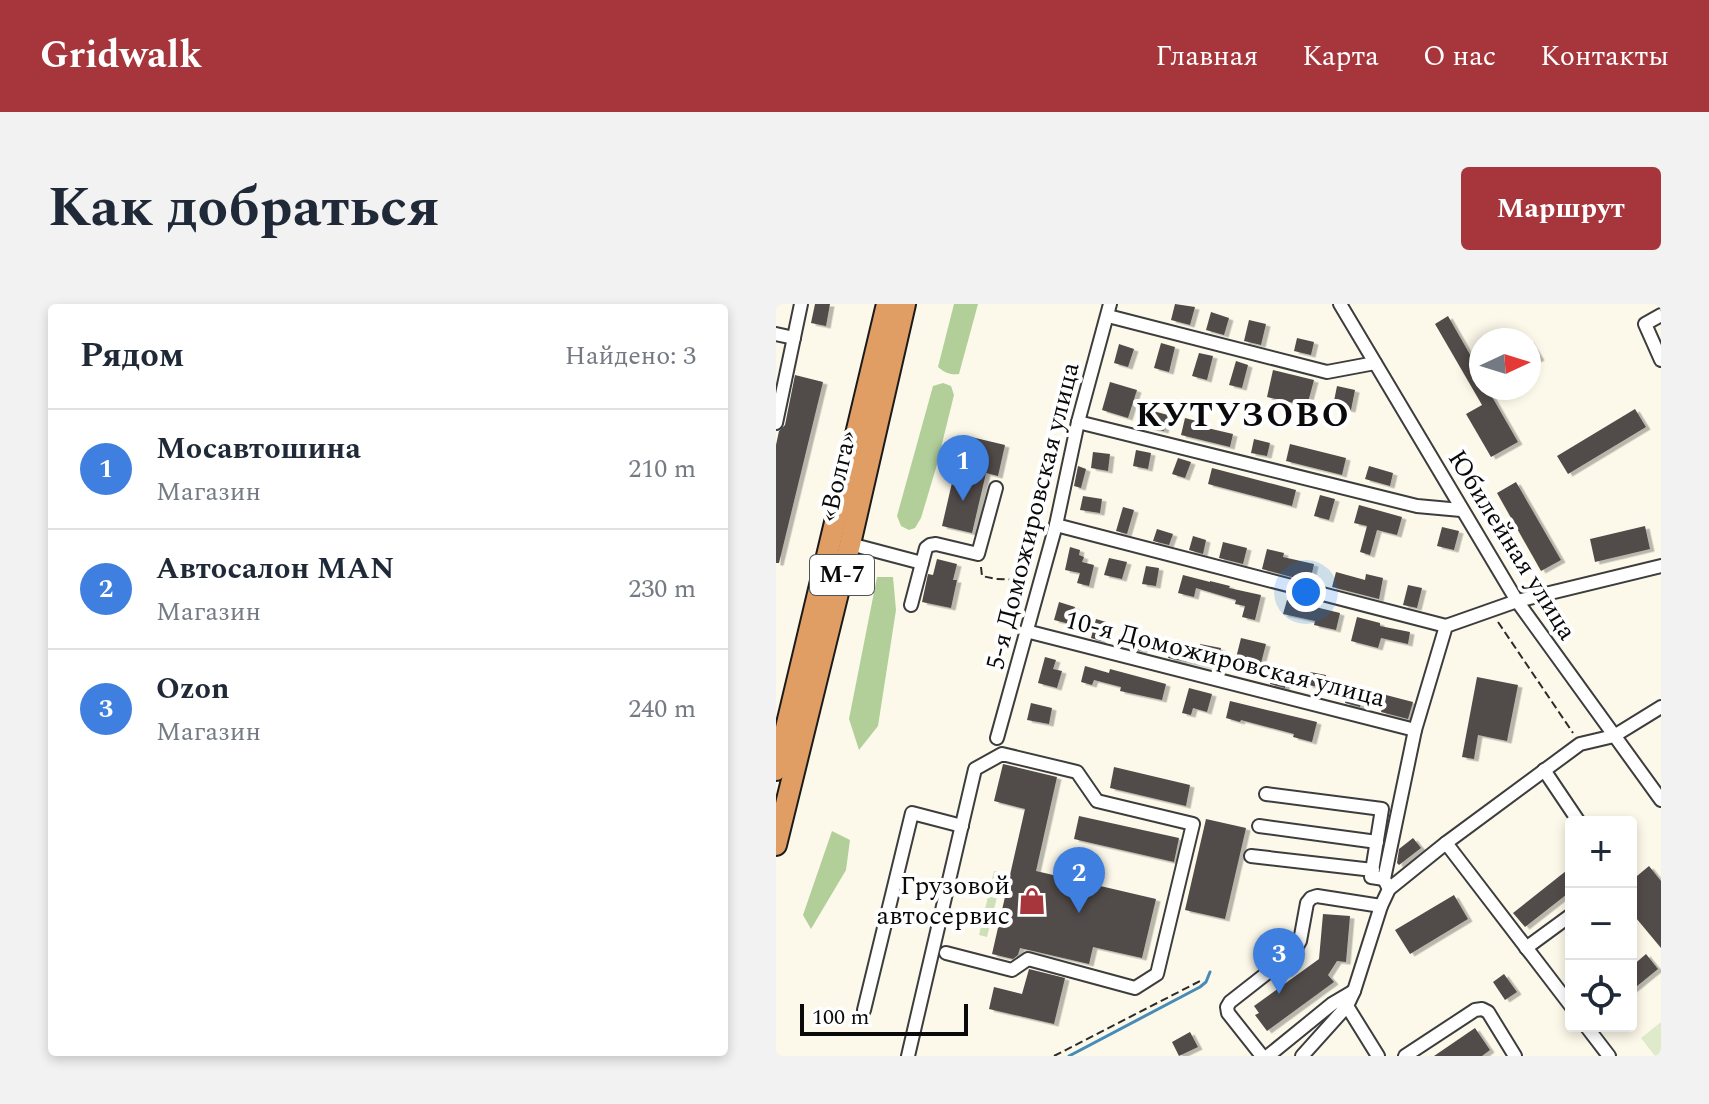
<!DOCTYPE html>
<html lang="ru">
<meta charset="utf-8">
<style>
body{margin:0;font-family:Spectral,serif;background:#f2f2f3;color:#1f2937}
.controls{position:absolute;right:24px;bottom:24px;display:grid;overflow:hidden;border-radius:8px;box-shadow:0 4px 12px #0003}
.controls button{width:72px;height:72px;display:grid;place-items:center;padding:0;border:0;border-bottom:2px solid #e0e1e3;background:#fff;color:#1f2937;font:40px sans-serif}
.compass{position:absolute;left:693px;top:24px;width:72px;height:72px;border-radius:50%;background:#fff;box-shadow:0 4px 12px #0003;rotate:86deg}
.scale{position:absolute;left:24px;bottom:20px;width:168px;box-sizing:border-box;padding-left:8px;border:4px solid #0a0a0a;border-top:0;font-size:22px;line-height:28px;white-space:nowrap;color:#0a0a0a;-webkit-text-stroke:6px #fff;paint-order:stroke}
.you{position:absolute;left:530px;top:288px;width:28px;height:28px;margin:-20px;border:6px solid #fff;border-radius:50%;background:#1a73e8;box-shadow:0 0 0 12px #1a73e833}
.badge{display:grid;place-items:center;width:52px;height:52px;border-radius:50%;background:#a6363b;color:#fff;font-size:26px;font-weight:700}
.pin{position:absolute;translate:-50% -66px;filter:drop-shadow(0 2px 4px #0008)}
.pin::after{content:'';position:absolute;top:42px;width:28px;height:24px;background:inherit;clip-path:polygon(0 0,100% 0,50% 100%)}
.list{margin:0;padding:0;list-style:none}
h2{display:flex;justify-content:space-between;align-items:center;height:104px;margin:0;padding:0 32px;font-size:34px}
h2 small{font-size:26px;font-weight:400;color:#747a83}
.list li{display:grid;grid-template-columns:52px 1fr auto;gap:24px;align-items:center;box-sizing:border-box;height:120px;padding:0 32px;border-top:2px solid #e0e1e3}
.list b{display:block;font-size:30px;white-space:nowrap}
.list p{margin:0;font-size:26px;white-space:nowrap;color:#747a83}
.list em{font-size:26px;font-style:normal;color:#747a83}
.icon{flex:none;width:44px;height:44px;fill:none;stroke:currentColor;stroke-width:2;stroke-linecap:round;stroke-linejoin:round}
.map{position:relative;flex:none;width:885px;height:752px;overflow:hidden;border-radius:8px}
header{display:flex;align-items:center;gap:48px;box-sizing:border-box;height:112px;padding:0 40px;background:#a6363b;color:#fff}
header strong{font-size:38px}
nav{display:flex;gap:44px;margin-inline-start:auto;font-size:28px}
.intro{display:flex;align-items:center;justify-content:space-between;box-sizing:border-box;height:192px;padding:0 48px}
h1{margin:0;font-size:56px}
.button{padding:20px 36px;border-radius:8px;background:#a6363b;color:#fff;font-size:28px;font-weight:700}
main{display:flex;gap:48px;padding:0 48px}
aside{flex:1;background:#fff;border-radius:8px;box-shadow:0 4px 12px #0003}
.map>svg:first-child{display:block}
.green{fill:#cde1b9}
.forest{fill:#b2cf9a}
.pitch{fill:#deeac9}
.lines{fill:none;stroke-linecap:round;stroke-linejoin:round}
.stream{stroke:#478bb9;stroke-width:3}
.building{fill:#514b48;filter:url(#shadow)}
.minor-casing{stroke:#3d3d3d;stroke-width:16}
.highway-casing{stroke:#1b1b1b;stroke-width:24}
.path{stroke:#2c2c2c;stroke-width:2;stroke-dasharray:8 4;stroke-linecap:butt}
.minor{stroke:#fff;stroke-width:12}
.highway{stroke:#e09d64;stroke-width:20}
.labels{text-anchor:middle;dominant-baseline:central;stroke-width:8;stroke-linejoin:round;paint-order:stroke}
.shield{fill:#fff;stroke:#545454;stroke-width:2}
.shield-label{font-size:24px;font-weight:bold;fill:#0a0a0a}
.street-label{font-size:26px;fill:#0a0a0a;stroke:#fff}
.poi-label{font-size:26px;fill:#0a0a0a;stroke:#fff;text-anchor:end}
.district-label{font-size:34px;font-weight:bold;letter-spacing:2px;fill:#0a0a0a;stroke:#fff}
</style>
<header>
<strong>Gridwalk</strong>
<nav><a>Главная</a><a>Карта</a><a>О нас</a><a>Контакты</a></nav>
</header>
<div class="intro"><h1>Как добраться</h1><a class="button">Маршрут</a></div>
<main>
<aside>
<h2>Рядом<small>Найдено: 3</small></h2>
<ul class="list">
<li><span class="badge" style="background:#3f7fe0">1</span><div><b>Мосавтошина</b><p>Магазин</p></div><em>210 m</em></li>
<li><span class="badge" style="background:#3f7fe0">2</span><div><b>Автосалон MAN</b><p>Магазин</p></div><em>230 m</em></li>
<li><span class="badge" style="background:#3f7fe0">3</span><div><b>Ozon</b><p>Магазин</p></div><em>240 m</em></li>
</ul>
</aside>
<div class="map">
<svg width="885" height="752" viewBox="0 0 885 752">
<defs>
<filter id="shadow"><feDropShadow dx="4.5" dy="2.5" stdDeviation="0" flood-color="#0004"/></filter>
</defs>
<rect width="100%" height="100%" fill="#fcf9ea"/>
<polygon class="green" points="218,567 227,569 211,633 203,631"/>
<g class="forest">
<path d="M178 0H202L183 70C174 71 169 69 162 63Z"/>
<polygon points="167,79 175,82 178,91 160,164 145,214 139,224 133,226 125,222 121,212 157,82"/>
<polygon points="101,273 117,273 120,306 102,422 83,446 73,415"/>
<polygon points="56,527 74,536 70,566 35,625 27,611"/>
</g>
<polygon class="pitch" points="885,718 885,752 879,752 865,734"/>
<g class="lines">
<polyline class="stream" points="293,752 424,683 430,678 434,668"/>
</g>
<g class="building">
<polygon points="39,0 54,0 50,22 35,19"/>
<polygon points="399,0 419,3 414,21 395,16"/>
<polygon points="435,8 453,14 448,31 430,26"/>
<polygon points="672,12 700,61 705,58 705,84 711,84 742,138 715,153 690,110 706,101 659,20"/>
<polygon points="473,16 490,20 485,41 468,37"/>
<polygon points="521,34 538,38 535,51 518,47"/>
<polygon points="753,35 764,54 753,60"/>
<polygon points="385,39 399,43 393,68 378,64"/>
<polygon points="343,40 358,45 352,63 338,59"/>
<polygon points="423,49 437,52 431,76 416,72"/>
<polygon points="460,57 472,61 466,84 453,81"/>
<polygon points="497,66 538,76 531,102 491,93"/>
<polygon points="19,71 47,78 3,259 0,259 0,141 3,127 9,121"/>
<polygon points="334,78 361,86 352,114 326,106"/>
<polygon points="561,82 579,86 575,106 557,102"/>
<polygon points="859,105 870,123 792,170 781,152"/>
<polygon points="377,107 392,111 388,127 372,123"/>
<polygon points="409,114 428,119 427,123 457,130 454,143 405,131"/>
<polygon points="187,131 229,141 222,172 210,169 196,229 166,222"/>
<polygon points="478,135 494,139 491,152 475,149"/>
<polygon points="514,140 570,154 566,171 510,157"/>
<polygon points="360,146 375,149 372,165 357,162"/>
<polygon points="317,148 334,150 332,167 315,164"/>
<polygon points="402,154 415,158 409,174 396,170"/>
<polygon points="302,162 310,165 305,184 298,182"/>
<polygon points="593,162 617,169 614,182 589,175"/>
<polygon points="436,164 520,186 516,202 432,180"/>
<polygon points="740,178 785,256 765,267 721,189"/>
<polygon points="544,191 559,195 553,216 538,212"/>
<polygon points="307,192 326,195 324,209 304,206"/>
<polygon points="583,201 626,213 621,231 601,226 594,251 584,248 591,222 578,219"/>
<polygon points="347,203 358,206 351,230 340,227"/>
<polygon points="869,222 874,245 819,258 814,235"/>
<polygon points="666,223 683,227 678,246 661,242"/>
<polygon points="381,225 397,230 393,241 377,237"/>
<polygon points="417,232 430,236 427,250 413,246"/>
<polygon points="447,238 471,244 467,260 443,254"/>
<polygon points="294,243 304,246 303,251 308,253 306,258 318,261 313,282 301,279 304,269 289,266"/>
<polygon points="491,245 508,249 507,253 538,260 534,278 486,265"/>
<polygon points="333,254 351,258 346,275 328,271"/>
<polygon points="161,255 181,260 177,276 181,276 175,304 146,298 152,270 157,271"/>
<polygon points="370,262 383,264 380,282 366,280"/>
<polygon points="560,268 589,276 590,270 607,274 603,295 556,283"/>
<polygon points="407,271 434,278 434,277 454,282 453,284 485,291 479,316 466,313 469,302 459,300 460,296 420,284 418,293 402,289"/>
<polygon points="632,281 646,284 641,304 627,301"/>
<polygon points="511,296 564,309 560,326 538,321 539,317 507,310"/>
<polygon points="283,298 299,303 294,320 278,316"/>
<polygon points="581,313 604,319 604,322 634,328 632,340 605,334 602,344 575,337"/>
<polygon points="320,315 330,318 325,337 315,334"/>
<polygon points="356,334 368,338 366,347 353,344"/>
<polygon points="465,334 490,340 485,359 513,365 509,384 494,380 495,375 457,366"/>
<polygon points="424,340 445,344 441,364 392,354 395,343 422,350"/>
<polygon points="269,353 280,356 277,365 286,367 281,384 262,379"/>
<polygon points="309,362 333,369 334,365 390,380 386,396 344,387 345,383 318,376 316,381 305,378"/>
<polygon points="534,368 550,371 548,384 532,381"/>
<polygon points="701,373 742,381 731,437 702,431 698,455 686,453"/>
<polygon points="574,381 589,385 584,403 569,399"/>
<polygon points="413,384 436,390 431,408 417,404 415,411 406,409"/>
<polygon points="610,391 637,398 632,415 605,408"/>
<polygon points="454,397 541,418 536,438 517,433 518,430 465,416 464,418 450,414"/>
<polygon points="255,399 276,404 273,420 251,416"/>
<polygon points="227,460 281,473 260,567 380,595 366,654 317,643 313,660 244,644 242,651 237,655 216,650 249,505 218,497"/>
<polygon points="338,463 414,481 410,502 334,484"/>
<polygon points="303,512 403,534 398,558 298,535"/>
<polygon points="430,515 470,524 449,615 409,606"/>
<polygon points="637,534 645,544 623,561 621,559 623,545"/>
<polygon points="873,562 885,577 885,644 855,608 855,577"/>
<polygon points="795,563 795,587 749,623 737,609"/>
<polygon points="678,591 692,615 634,650 619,626"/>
<polygon points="547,610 574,612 570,658 561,657 552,671 558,678 491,727 479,711 483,709 478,702 543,655"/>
<polygon points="870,650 882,665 855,687 855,663"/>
<polygon points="253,665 289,674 278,720 213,705 218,683 246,690"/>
<polygon points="728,670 741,688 729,696 717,678"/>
<polygon points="699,724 714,746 706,752 658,752"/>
<polygon points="414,728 422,743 403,752 396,738"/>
</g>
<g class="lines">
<g class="minor-casing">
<g id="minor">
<polyline points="564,0 741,297 885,496"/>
<polyline points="885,11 869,20 885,56"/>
<polyline points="332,12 551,68 599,59"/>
<polyline points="0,30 18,34"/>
<polyline points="302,118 641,202 685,206"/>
<polyline points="0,119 25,0"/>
<polyline points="280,221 670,322"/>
<polyline points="74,240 146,259"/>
<polyline points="135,301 150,244 154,241 160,240 202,250 220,184"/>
<polyline points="250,327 639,426"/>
<polyline points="221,434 280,221 302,118 334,0"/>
<polyline points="768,466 803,518"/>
<polyline points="490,490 606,505 595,573 608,575"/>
<polyline points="483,522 601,538"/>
<polyline points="670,539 795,702"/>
<polyline points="475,552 597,566"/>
<polyline points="613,585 608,575 639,426 670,322 741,297 885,262"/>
<polyline points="750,644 795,611"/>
<polyline points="571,702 602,752"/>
<polyline points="88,706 136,509 186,522"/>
<polyline points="810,722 833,752"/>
<polyline points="132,752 199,465 226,450 301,468 321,497 417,520 381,670 359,684 252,655 236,666 170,649"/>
<polyline points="486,752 452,709 451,703 454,698 518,648 524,637 531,599 535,594 541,592 605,602"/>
<polyline points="492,752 556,700 578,687"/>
<polyline points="526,752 571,702 578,687 605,602 613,585 670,539 804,440 838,432 885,403"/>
<polyline points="629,752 699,706 706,705 712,708 739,752"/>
</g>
</g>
<g class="highway-casing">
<g id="highway">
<polyline points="0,466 111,0"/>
<polyline points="0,541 74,240 129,0"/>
</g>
</g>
<g class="path">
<polyline points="205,263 206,272 220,275 251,276"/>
<polyline points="722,318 797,429"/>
<polyline points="278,752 426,676"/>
</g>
<use href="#minor" class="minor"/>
<use href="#highway" class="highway"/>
</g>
<defs>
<g id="shop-bare" transform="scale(2.16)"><path d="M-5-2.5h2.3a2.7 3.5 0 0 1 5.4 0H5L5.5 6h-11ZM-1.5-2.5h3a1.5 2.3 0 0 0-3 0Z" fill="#a6363b" stroke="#fff" stroke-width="2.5" paint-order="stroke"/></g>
</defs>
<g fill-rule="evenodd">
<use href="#shop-bare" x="256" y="597"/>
</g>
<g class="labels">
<rect class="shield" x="34" y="251" width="64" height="40" rx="6"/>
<g class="shield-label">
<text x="66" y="271">М-7</text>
</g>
<g class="street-label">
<text transform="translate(62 172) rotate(-77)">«Волга»</text>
<text transform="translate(257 212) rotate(-76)">5-я Доможировская улица</text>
<text transform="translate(736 241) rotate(58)">Юбилейная улица</text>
<text transform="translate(449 355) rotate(14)">10-я Доможировская улица</text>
</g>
<g class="poi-label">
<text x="234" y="582">Грузовой<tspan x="234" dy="30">автосервис</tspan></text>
</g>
<g class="district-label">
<text x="467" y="112">КУТУЗОВО</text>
</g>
</g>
</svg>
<div class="controls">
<button>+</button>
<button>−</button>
<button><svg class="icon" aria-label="locate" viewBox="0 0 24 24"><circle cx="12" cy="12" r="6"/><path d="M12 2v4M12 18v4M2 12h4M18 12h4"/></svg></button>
</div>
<svg class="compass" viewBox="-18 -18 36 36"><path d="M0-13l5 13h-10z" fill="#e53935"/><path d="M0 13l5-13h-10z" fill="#747a83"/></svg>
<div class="scale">100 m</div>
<div class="you"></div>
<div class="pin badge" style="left:187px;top:197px;background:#3f7fe0">1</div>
<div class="pin badge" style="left:303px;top:609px;background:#3f7fe0">2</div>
<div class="pin badge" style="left:503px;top:690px;background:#3f7fe0">3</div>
</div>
</main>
